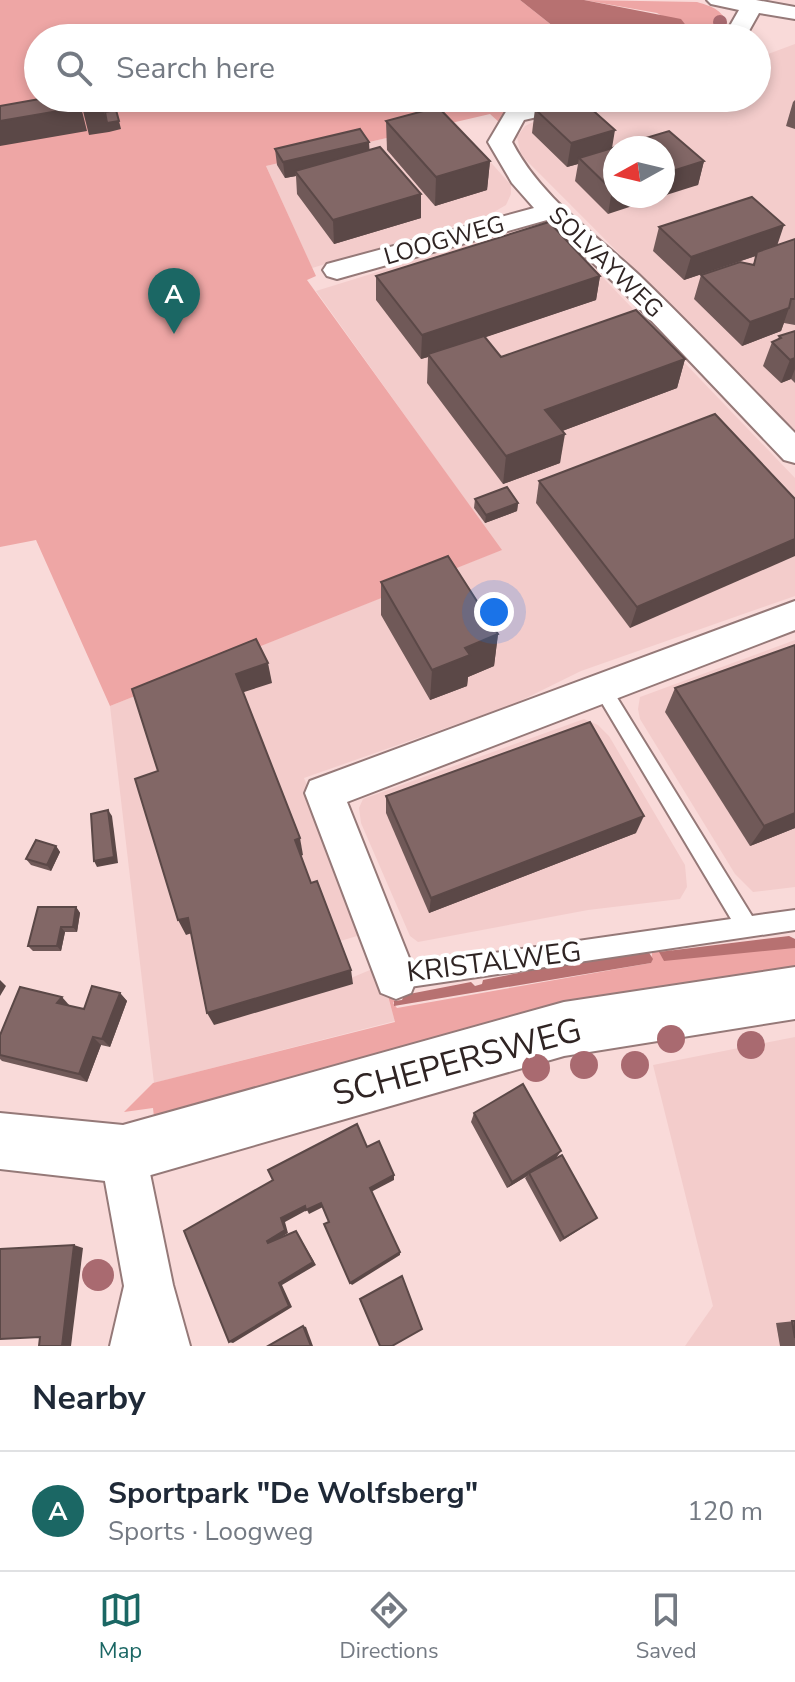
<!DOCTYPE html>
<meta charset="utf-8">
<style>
body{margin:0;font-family:"Nunito Sans",sans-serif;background:#f2f2f3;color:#1f2937}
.compass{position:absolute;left:603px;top:136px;width:72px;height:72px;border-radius:50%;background:#fff;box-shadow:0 4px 12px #0003;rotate:262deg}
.you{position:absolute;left:494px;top:612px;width:28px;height:28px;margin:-20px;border:6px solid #fff;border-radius:50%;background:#1a73e8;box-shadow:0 0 0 12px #1a73e833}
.badge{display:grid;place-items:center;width:52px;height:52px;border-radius:50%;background:#1b6764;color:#fff;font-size:26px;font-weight:700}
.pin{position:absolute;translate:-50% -66px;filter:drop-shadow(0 2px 4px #0008)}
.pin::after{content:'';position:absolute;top:42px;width:28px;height:24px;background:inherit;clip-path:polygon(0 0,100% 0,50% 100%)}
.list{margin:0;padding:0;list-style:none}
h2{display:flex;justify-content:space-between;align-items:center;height:104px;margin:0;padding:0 32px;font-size:34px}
h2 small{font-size:26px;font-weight:400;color:#747a83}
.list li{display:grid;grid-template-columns:52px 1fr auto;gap:24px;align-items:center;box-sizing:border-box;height:120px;padding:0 32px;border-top:2px solid #e0e1e3}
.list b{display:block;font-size:30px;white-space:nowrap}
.list p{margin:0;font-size:26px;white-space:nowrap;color:#747a83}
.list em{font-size:26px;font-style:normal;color:#747a83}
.icon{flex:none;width:44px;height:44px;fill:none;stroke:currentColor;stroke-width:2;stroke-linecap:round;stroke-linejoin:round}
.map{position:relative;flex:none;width:795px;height:1346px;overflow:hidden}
.search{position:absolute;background:#fff;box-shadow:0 4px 12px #0003;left:24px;right:24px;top:24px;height:88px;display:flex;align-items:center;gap:20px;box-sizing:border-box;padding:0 28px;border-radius:44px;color:#747a83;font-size:30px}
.sheet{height:224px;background:#fff}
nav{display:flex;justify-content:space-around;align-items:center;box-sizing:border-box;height:112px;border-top:2px solid #e0e1e3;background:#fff;font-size:22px;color:#747a83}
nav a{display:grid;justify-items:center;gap:4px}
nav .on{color:#1b6764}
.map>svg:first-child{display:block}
.built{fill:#f3cccb;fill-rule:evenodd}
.green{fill:#eea6a5}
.water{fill:#b77171}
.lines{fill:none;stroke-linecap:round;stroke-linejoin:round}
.lane-casing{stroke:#957978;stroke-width:4}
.street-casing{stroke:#957978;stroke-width:4}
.secondary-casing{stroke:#957978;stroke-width:4}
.lane{fill:#fff;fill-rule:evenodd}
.street{fill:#fff;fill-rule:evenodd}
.secondary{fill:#fff;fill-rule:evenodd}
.tree{fill:#a96a70}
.wall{fill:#705958}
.shaded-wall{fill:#5b4847}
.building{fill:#826766;stroke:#5b4847;stroke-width:2}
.labels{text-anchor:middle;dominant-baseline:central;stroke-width:8;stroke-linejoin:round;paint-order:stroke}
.far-street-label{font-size:24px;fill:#2f2423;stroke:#fff}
.street-label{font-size:28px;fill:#2f2423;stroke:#fff}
.near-street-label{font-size:34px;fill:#2f2423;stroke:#fff}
</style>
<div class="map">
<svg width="795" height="1346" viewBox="0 0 795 1346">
<rect width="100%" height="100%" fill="#f9dad9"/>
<g class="built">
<path d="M795 44V430L521 155 517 137 525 126 550 114 621 98H757V58ZM615 148H663V196H615Z"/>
<polygon points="455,122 511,185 511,194 506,205 487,216 312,268 266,166"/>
<polygon points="526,226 553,231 566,239 795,478 795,596 581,671 514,704 304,778 362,922 357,936 337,942 351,978 370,970 370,967 380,972 391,996 388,997 395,1021 154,1083 110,706 501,550 316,291"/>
<polygon points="795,640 795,887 753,892 735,874 640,719 638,709 640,697"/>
<polygon points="584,719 598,725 609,736 685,865 687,887 680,899 588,910 418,942 410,936 361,823 359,808 363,799"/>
<polygon points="795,1037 795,1346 685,1346 713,1306 653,1065"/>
</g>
<g class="green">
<polygon points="0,0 520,0 568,38 38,38 38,98 576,98 500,123 490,114 266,166 316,276 307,280 502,550 110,706 36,540 0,547"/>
<path d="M584 0 697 2C714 7 723 10 729 28L723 38H689L691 32 657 13Z"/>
<polygon points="672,946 672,951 659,952 795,948 795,969 608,995 558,1006 154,1117 153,1108 124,1112 153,1083 395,1022 388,996 397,998 393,1003 397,1008 651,963 652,953 580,965 577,960"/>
</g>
<g class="water">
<polygon points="520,0 584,0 681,19 691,32 689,38 568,38"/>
<polygon points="789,936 795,939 795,948 664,961 659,952"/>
<polygon points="648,951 653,959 651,963 394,1006 394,1001 402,1000 404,995 471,982 475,986 482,984 483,980 570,963 574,966 580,965 582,961"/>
</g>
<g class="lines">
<g class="lane-casing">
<polygon id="lane" points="602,680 608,683 752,916 795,910 795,930 396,989 388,986 385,978 388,970 396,967 731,919 596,693 593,688 596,683"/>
</g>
<g class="street-casing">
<g id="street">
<polygon points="707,0 756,0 795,7 795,19 759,13 745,38 723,38 739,10 711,4"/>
<path d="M559 98H602L598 103 524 120 512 142C541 198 594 233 639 275 692 326 743 380 795 433V463L784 460 624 292 547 220 337 279 327 276 323 270 327 264 534 208 512 183 488 142 507 110Z"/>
<polygon points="795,601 795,630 347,802 417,978 411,993 396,999 381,993 305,793 310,781"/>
<polygon points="123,1131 140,1137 146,1154 173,1285 190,1346 110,1346 124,1286 100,1154 106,1137"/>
</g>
</g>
<g class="secondary-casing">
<polygon id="secondary" points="795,967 795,1019 564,1056 123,1183 0,1169 0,1113 123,1125 564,1002"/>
</g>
<use href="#lane" class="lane"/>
<use href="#street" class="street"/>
<use href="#secondary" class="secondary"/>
</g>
<g class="tree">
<circle cx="720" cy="22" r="7"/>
<circle cx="671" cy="1039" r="14"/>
<circle cx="751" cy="1045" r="14"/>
<circle cx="584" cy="1065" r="14"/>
<circle cx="635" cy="1065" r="14"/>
<circle cx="536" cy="1068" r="14"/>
<circle cx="98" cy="1275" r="16"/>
</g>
<g class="wall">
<polygon points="795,100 795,129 786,126 793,102"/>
<polygon points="535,109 612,148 704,161 698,185 615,196 608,214 575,181 578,164 567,167 532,133"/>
<polygon points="386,121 490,161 487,190 435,206 387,150"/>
<polygon points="369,142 369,150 421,218 334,244 297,194 296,176 285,178 277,165 275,149"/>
<polygon points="659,227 777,245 795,239 795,325 784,323 781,331 742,346 694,299 701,275 753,265 756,256 684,280 653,251"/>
<polygon points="376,276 600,276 596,300 485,337 501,357 685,359 677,388 562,431 560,463 503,484 427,383 428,357 421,359 376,300"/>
<polygon points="795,331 795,383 791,379 781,383 763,366 772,342 778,340 779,336"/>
<polygon points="539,481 795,499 630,628 536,503"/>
<polygon points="475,499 518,503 517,511 485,523 474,508"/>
<polygon points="381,582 498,634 494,666 468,677 467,686 430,700 381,615"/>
<polygon points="675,688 795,828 750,846 665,712"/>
<polygon points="386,796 636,833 429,913 386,813"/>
<polygon points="56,846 60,852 51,871 31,865 26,859"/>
<polygon points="76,907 80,913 77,932 65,932 61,951 33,951 28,946"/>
<polygon points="120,993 127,1001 110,1047 101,1045 87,1082 2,1061 0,1059 0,1035 70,1006 84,1009"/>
<polygon points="474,1113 561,1151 556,1158 597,1218 560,1242 525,1178 527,1176 507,1188 471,1122"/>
<polygon points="795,1321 795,1346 780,1346 776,1323"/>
</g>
<g class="shaded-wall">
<polygon points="101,98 107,123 119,121 121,129 109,132 108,127 109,132 89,135 83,111"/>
<polygon points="81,107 87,131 0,146 0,121"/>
<polygon points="615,130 611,154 579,158 578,164 567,167 571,143"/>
<polygon points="369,142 370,158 295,171 296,176 285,178 283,162"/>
<polygon points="490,161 487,190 435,206 436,177"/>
<polygon points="704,161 698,185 663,196 663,174"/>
<polygon points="615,189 615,196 663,196 608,214 612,190"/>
<polygon points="421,194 421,218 334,244 333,220"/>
<polygon points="784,225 776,249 684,280 691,257"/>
<polygon points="600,276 596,300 430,356 428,354 428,357 421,359 422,335"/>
<polygon points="789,308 781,331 742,346 750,322"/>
<polygon points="795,358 795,369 791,379 781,383 790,360"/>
<polygon points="685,359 677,388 541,439 545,410"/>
<polygon points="565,434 560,463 503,484 506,456"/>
<polygon points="518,503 517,511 485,523 486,515"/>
<polygon points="795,539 795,556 630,628 637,607"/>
<polygon points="498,634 494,666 468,677 467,686 430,700 432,670 465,648"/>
<polygon points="268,663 272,683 241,693 236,674"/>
<polygon points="108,810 112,816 118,863 97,867 94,861"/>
<polygon points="795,813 795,828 750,846 764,826"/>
<polygon points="644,816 636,833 429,913 431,898"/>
<polygon points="300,838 303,855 298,857 295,840"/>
<polygon points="56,846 60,852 51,871 47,865"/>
<polygon points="76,907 80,913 77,932 73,927"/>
<polygon points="188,918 195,932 186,935 178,920"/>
<polygon points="61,927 65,932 61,951 57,946"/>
<polygon points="351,970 353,984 214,1025 207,1013"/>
<polygon points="0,980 6,986 0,996"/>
<polygon points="120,993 127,1001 110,1047 102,1039"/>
<polygon points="62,997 70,1006 57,1003"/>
<polygon points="93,1037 101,1045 87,1082 79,1074"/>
<polygon points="561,1151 555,1159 529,1173 527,1176 507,1188 512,1182"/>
<polygon points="394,1175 394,1180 371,1192 370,1188"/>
<polygon points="321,1203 323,1207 309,1214 307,1210 285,1222 288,1233 270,1244 268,1243 267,1241 281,1218 305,1206"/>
<polygon points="296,1231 316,1265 282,1285 292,1307 233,1343 229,1342 279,1283"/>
<polygon points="74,1245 83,1248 71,1346 62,1346"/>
<polygon points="400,1252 400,1255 352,1285 350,1283"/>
<polygon points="303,1326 306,1327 313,1346 311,1346"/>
</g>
<g class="building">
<polygon points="45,98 101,98 103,108 83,111 81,107 0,121 0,106"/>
<polygon points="575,98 579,98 615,130 571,143 535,109"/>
<polygon points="438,107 490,161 436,177 386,121"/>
<polygon points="116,110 119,121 107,123 105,112"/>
<polygon points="360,129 369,142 283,162 275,149"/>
<polygon points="669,131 704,161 663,174 663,148 615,148 615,189 612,190 579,158"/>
<polygon points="380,147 421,194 333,220 295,171"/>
<polygon points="752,197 784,225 691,257 659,227"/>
<polygon points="549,222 600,276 422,335 376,276"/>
<polygon points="795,239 795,299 791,299 789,308 750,322 701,275 740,262 754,265 757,252"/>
<polygon points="636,310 685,359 545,410 565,434 506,456 428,354 484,336 501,357"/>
<polygon points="795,331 795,358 790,360 772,342 781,338 779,336"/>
<polygon points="715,414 795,499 795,539 637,607 539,481"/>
<polygon points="507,487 518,503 486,515 475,499"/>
<polygon points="448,556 498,634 465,648 470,655 432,670 381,582"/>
<polygon points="256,639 268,663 236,674 300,838 295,840 311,883 317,881 351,970 207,1013 188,918 178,920 135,779 158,771 132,689"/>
<polygon points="795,645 795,813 764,826 675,688"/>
<polygon points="590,722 644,816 431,898 386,796"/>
<polygon points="108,810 114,857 94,861 91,814"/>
<polygon points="36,840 56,846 47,865 26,859"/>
<polygon points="38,907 76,907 73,927 61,927 57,946 28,946"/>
<polygon points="92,986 120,993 102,1039 93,1037 79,1074 0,1055 0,1035 20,987 62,997 57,1003 84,1009"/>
<polygon points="523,1084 561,1151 512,1182 474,1113"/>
<polygon points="357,1124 367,1147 379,1141 394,1175 370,1188 400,1252 350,1283 324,1224 329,1222 321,1203 306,1210 305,1206 281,1218 285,1230 267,1241 268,1243 296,1231 313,1262 279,1283 289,1306 229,1342 184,1231 273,1180 268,1170"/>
<polygon points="562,1155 597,1218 564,1238 529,1173"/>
<polygon points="74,1245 62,1346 39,1346 40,1337 0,1339 0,1249"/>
<polygon points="402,1276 422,1329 392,1346 380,1346 360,1299"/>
<polygon points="792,1321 795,1321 795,1338"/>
<polygon points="303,1326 311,1346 268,1346"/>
</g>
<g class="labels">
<g class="far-street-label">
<text transform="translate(444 240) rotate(-16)">LOOGWEG</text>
<text transform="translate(606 262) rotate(44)">SOLVAYWEG</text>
</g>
<g class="street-label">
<text transform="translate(494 962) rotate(-7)">KRISTALWEG</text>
</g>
<g class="near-street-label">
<text transform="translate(457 1062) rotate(-15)">SCHEPERSWEG</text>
</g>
</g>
</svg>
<svg class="compass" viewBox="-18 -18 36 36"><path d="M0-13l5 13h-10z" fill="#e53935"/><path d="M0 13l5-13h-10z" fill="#747a83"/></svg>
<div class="you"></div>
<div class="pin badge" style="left:174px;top:334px">A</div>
<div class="search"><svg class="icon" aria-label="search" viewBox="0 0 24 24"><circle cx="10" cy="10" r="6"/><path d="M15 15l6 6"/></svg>Search here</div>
</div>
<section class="sheet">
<h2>Nearby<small></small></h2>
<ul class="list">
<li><span class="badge">A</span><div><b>Sportpark &quot;De Wolfsberg&quot;</b><p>Sports · Loogweg</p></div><em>120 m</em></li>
</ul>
</section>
<nav>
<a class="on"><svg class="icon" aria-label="map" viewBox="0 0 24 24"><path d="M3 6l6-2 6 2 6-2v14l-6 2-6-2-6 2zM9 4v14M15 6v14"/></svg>Map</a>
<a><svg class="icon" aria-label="directions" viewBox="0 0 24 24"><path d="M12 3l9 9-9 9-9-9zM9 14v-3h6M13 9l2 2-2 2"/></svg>Directions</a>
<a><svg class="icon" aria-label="saved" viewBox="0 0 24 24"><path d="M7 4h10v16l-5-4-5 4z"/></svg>Saved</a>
</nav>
